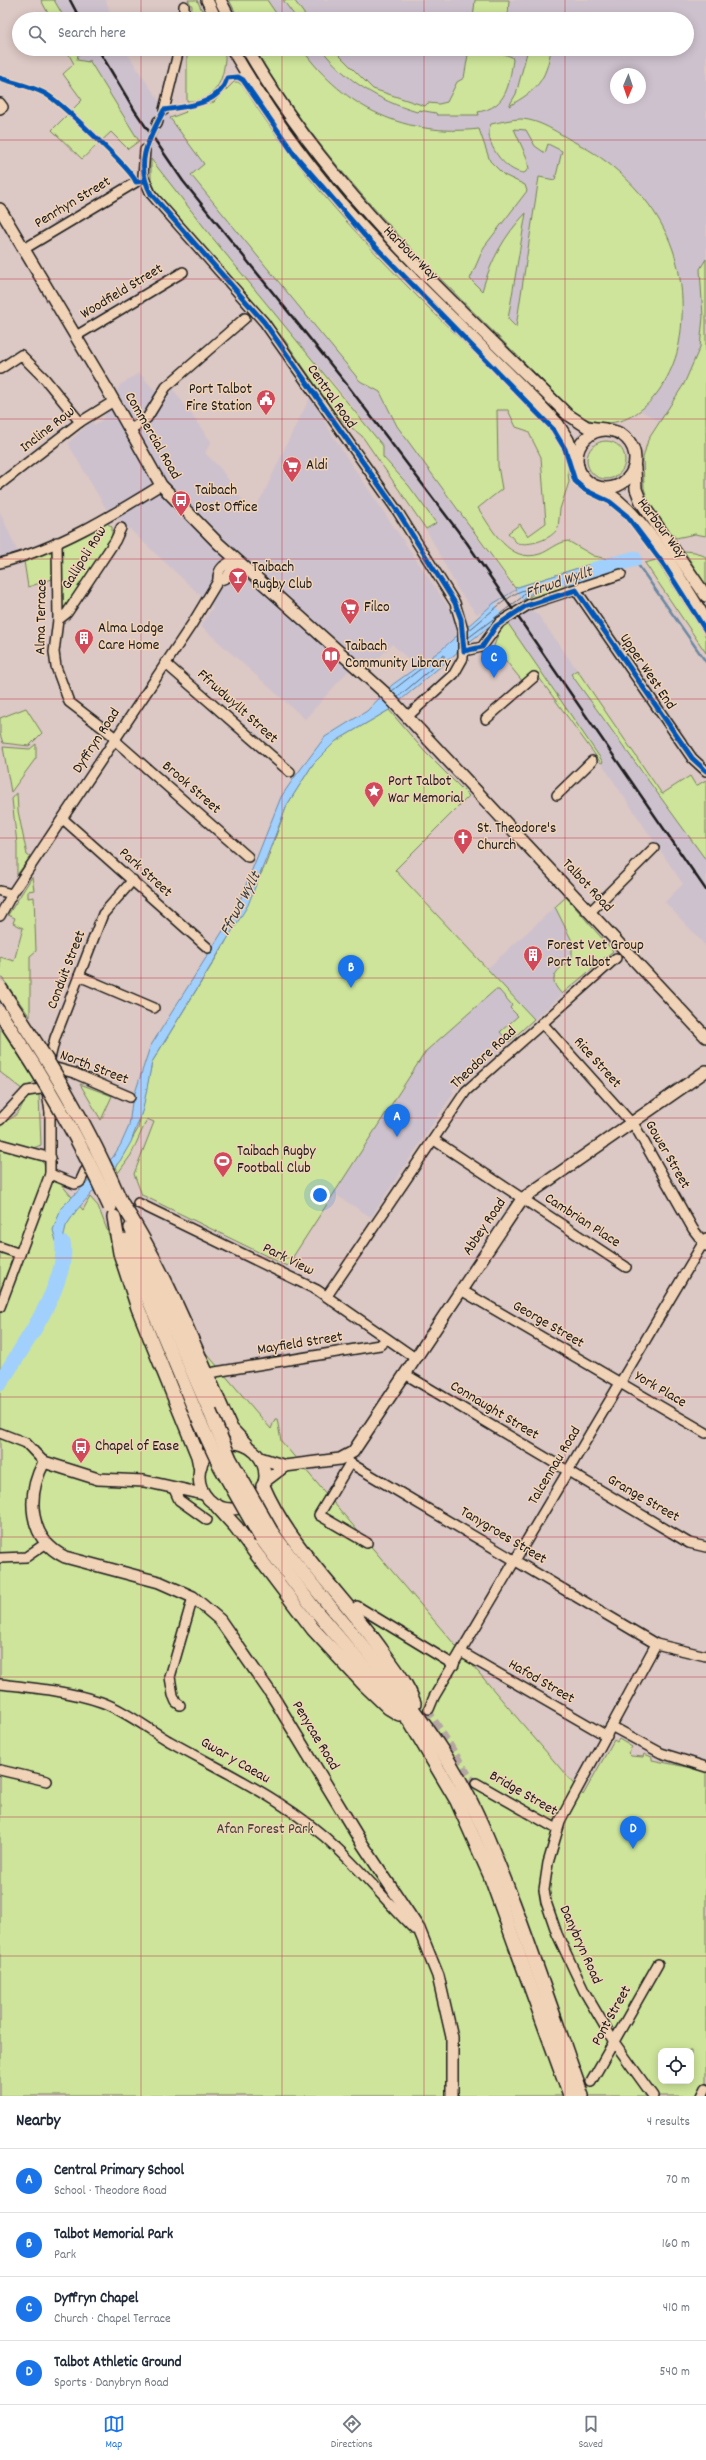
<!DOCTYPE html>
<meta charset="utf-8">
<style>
body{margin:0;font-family:Dekko,sans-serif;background:#f2f2f3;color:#1f2937}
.controls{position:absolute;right:12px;bottom:12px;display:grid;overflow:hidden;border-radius:8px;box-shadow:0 2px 10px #0003}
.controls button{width:36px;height:36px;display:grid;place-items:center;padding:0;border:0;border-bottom:1px solid #e0e1e3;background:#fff;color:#1f2937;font:20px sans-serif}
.compass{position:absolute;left:610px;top:68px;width:36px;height:36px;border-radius:50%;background:#fff;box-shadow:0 2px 10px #0003;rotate:182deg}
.you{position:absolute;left:320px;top:1195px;width:14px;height:14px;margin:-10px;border:3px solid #fff;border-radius:50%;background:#1a73e8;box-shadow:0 0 0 6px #1a73e833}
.badge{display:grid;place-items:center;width:26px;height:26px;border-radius:50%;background:#1a73e8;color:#fff;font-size:13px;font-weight:700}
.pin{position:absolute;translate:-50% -33px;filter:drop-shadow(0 1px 2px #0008)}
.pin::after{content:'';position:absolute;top:21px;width:14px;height:12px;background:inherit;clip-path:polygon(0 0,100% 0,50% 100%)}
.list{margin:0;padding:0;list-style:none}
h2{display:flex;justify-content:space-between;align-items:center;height:52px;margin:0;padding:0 16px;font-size:17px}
h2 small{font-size:13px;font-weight:400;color:#747a83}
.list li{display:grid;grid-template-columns:26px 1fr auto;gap:12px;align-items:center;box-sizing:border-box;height:64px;padding:0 16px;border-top:1px solid #e0e1e3}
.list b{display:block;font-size:15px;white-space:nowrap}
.list p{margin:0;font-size:13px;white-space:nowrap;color:#747a83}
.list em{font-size:13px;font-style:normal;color:#747a83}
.icon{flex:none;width:22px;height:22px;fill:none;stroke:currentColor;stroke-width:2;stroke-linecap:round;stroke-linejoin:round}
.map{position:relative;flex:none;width:706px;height:2096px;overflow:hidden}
.search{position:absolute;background:#fff;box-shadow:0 2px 10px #0003;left:12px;right:12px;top:12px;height:44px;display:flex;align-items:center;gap:10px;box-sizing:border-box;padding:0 14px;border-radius:22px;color:#747a83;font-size:15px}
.sheet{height:308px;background:#fff}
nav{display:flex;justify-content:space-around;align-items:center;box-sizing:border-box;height:56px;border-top:1px solid #e0e1e3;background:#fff;font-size:11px;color:#747a83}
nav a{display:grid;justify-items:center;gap:2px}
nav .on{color:#1a73e8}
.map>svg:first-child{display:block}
.built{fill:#cdc1cd;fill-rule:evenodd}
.green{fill:#cde49a;stroke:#74805b;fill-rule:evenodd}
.water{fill:#a2d0fd;stroke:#6c88a3}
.pier{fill:#dcc8c4}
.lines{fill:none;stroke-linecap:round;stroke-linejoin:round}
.shore{stroke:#526476;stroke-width:1}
.stream{stroke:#6c88a3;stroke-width:2.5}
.river{stroke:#a2d0fd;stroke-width:16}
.minor-tunnel{stroke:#b6a6a2;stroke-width:9;stroke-dasharray:9 4.5;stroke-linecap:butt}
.minor-casing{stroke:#1c1c1c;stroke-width:12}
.major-casing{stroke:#1c1c1c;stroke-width:14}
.highway-casing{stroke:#1c1c1c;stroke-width:16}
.minor{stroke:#f1d3b7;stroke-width:9}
.major{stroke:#f1d3b7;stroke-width:11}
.highway{stroke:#f1d3b7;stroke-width:13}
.rail{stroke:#1c1c1c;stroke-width:2.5}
.highway-bridge-casing{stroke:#1c1c1c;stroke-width:16;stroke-linecap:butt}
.highway-bridge{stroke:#f1d3b7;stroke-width:13}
.cycleway-casing{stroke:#f1d3b7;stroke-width:8}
.cycleway{stroke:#0057b8;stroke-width:5}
.grid{fill:none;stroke:#bf4455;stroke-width:1;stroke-opacity:0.55}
.labels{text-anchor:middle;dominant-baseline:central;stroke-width:3;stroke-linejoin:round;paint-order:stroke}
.street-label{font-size:15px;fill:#1c1c1c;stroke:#f1d3b7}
.poi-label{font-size:15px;fill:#1c1c1c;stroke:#f1d3b7;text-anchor:start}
.park-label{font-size:15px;fill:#3f4435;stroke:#f1d3b7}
.water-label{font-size:16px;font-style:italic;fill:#374049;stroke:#f1d3b7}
</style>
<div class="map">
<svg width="706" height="2096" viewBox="0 0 706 2096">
<rect width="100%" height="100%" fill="#dcc8c4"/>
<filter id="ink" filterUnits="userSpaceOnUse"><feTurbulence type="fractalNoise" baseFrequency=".025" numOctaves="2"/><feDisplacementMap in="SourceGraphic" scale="8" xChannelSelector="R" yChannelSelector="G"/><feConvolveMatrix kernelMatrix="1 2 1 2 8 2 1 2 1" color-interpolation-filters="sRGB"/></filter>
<g filter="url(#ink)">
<g class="built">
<polygon points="41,0 106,0 112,19 51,19"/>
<path d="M253 0H706V504L673 429 626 402 574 385 470 279 283 49H687V19H265ZM616 74H640V98H616Z"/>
<polygon points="66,49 125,49 139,72 204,164 192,176 360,381 380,392 397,426 528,609 538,615 577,670 571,674 706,860 706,946 665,902 683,884 494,604 482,614 480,612 477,614 459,591 426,529 436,523 409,486 383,457 383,446 330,378 311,370 150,171 151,159 139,140"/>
<polygon points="139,373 156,392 168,398 173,389 211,442 205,453 220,468 250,511 255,508 264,493 291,435 310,398 343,452 453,614 457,636 441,650 416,666 392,644 373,664 364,659 349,670 305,719 201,626 213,607 122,522 108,512 70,447 69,442 92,421 94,425 103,419 120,385"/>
<polygon points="0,512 18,553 0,559"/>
<polygon points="566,897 613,951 534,1019 487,969"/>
<polygon points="495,990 499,990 530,1023 457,1088 455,1086 452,1090 454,1092 371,1217 333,1193 426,1051"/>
</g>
<g class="green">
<polygon points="41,0 54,0 65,19 51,19"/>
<polygon points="188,0 197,0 206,19 191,19 192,6"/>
<polygon points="229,0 267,0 280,19 239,19"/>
<polygon points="283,0 294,0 308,19 297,19"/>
<polygon points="475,0 509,0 508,15 519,19 473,19"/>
<polygon points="66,49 79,49 77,60 89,62 89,60 139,141 128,149 111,132 82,159 52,130 82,100 63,74 74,64"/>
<path d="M187 49H223C226 55 225 60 224 67 221 88 209 102 187 101Z"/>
<path d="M255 49H302C345 109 407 137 479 129L490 161 504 175 525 185 527 191 484 247 470 279 482 291C491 260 504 236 526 213L508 319 516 327 539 177 555 180 562 151 548 144 545 153 535 146 526 130 514 129 527 158 529 169 524 173C505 172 482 141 491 124 501 122 511 119 521 119 543 120 563 137 582 146 615 164 647 195 664 229 682 263 686 306 679 344 669 395 620 451 568 407 458 293 336 188 255 49Z"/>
<path d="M321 49H333L373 89 425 106 428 103 439 104 447 102 457 82 464 78 469 49H490L512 57 513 60C509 85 507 107 478 112L479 115H437L436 113 419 110 417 112C377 100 347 81 321 49Z"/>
<path d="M528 49H551C546 81 537 90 509 106L516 94Z"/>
<path d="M234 82H238L243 86C323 214 438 315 544 422L560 445 567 462 569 482 560 509 558 528C551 540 529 546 517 543L508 533 520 524 528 536 546 523 541 457 528 431 516 427 508 410H497L498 466 502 489 478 508C492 529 509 564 540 554 549 551 558 542 568 541L594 556 607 559 515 588 397 426 380 392 360 381 191 175 204 164 170 118 186 112 185 110 214 102Z"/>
<polygon points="151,159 211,236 383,446 383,457 409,486 436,523 426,529 362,436 337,416 284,339 158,195 151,180"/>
<polygon points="706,259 706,536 695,534 676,538 659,520 649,504 644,488 643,458 648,440 684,384 700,347 703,317 700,269"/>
<circle cx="606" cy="460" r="19"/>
<polygon points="107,523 112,527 112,540 65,611 62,610 60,545"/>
<polygon points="52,548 52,579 28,587 24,561"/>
<polygon points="684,551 695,552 706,557 706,585"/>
<polygon points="656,560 706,637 706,653 645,563"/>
<polygon points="563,583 577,583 523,601 544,587"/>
<polygon points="507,622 603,762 601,763 535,672 523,682 494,646 500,629"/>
<polygon points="577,670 662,794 690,776 696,786 706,780 706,860 571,674"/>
<polygon points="26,708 42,733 29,746 3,743 0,734 0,718"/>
<polygon points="389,710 425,752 469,796 395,870 534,1019 509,1042 500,1032 518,1016 510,1008 512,1005 499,990 495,990 426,1051 287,1266 142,1195 134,1174 154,1122 147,1119 131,1155 118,1173 116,1166 138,1129 152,1062 224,945 265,866 287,805 313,764 336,741"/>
<polygon points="36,744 36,758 11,792 3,747 30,749"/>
<polygon points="17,793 18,811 27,855 30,857 17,875 17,844 12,799"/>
<polygon points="32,877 34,890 28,891 28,898 34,897 36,951 30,956 30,1017 0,975 0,957 14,961 23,928 13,923 15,918 8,915"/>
<path d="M566 897 613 951 562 994C545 977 558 970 572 959V941L555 907Z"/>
<polygon points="0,1027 35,1081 23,1090 0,1072"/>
<polygon points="80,1084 112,1096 101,1120"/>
<path d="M33 1093 39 1095 41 1145 31 1149 83 1210 90 1197 98 1206 112 1243 271 1429 275 1419H277L281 1441 583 1795 614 1740 617 1742 619 1739 632 1747 628 1753 631 1756 643 1757 644 1754 652 1757V1760L706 1771V2096H0V1113L7 1120C16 1118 22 1108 24 1100ZM661 2051H691V2081H661Z"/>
</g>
<polygon class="water" points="613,557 617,570 577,583 544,587 532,593 473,639 389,710 336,741 313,764 287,805 248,905 152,1062 143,1109 131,1142 120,1161 76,1211 66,1226 64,1235 66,1258 64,1267 56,1264 59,1252 53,1230 61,1208 113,1157 121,1144 129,1126 132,1102 150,1047 236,910 281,797 294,778 325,737 367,711 392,685 441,650 494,603 516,590 515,588"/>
<polygon class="pier" points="516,590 523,601 502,615 495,604"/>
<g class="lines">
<g class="shore">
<polygon points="608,563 611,564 610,568 577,579 569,577 571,575"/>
<path d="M468 631C479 623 515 588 527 590L521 598 468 638"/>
<polyline points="392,691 419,670 444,655 444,658 398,697"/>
</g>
<polyline class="stream" points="634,559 706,662"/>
<g class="river">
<polyline points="594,570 634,559"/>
<path d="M0 1383C21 1349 68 1285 63 1244"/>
</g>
<g class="minor-tunnel">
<polyline points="145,150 157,124"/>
<polyline points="429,1709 430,1715 470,1779 476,1783"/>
</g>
<g class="minor-casing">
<g id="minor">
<polyline points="184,19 184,6"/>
<polyline points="0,103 3,107 0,109"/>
<polyline points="164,110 179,49"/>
<polyline points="157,124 158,121"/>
<polyline points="145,150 143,176 151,194 264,322 398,512 455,603 463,630 463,658 454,674 407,717"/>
<polyline points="24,249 136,182"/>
<polyline points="76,336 183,272"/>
<polyline points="0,369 21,355 45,379 80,422"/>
<polyline points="130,430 147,418 166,387 245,318"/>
<polyline points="0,484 80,422 114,401"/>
<polyline points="57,542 58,620 54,652 56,667 69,702 112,735 119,744 248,857"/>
<path d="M0 563C57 549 111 516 161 485"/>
<polyline points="218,581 226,578 237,560"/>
<polyline points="576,590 692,758 706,771"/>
<polyline points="58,620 67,613 115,541 121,528"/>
<polyline points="464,651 482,647 500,622 530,604 621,574"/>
<polyline points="165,663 290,772"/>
<polyline points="486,719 534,677"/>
<polyline points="557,795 592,761"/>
<polyline points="63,819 208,948"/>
<polyline points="0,891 12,894"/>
<polyline points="591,911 654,848"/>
<path d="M0 916 12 894 192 624 218 581C217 568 225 563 237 560"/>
<polyline points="79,976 154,1008"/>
<polyline points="542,1023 636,1128 693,1229 706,1246"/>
<polyline points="49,1066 74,1073 130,1097"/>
<polyline points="0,1120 27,1091 48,1088"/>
<polyline points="434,1140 626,1267"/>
<polyline points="0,1144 51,1158"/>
<polyline points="50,1174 75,1184 80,1182 85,1171"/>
<polyline points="138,1203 317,1290 415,1358"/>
<polyline points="0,1247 20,1254"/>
<polyline points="461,1290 706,1433"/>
<polyline points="327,1296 466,1091 616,958"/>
<polyline points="0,1307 50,1174 50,1112 45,1079 55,1038 103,914 133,880"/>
<polyline points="215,1372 380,1345 387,1339"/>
<polyline points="405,1374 689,1543 706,1547"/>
<polyline points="0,1433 26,1443 44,1462"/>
<polyline points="346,1457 350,1463 656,1644 706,1656"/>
<polyline points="350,1463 319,1515 367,1543"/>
<polyline points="173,1487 179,1500 207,1520"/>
<polyline points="0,1558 26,1557 45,1544"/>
<polyline points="357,1606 454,1665"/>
<polyline points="461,1652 607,1736"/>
<path d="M0 1684C34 1688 69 1691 101 1702 124 1710 147 1728 169 1741 228 1774 290 1802 339 1850 365 1875 388 1903 414 1929H417"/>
<polyline points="180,1705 176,1702 173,1695 170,1677 193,1597"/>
<polyline points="429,1709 434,1697 706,1238"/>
<polyline points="611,1726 661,1753 706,1767"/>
<polyline points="0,1770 47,1781"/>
<polyline points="476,1783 557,1829"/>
<polyline points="591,2082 658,1964"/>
<polyline points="653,2096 614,2042 584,1991 557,1934 546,1902 544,1890 548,1863 561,1819 656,1644"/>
<polyline points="702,2096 706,2088"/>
</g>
</g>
<g class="major-casing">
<g id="major">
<polyline points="207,0 216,19"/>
<polyline points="220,0 230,19"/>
<path d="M232 49C267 110 309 168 356 220 420 291 493 354 558 424L568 440 578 467"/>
<path d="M247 49C330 192 450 299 567 414L587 427 605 429"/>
<polyline points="0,209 107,389 161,485 219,544 384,692 706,1037"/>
<circle cx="606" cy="459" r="29"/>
<polyline points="635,468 636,489 641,502 706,596"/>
<path d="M601 489C641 509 682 581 706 620"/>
<circle cx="232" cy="1476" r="33"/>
<polyline points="260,1458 285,1466 340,1459 353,1452 522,1199 706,1071"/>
<polyline points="264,1482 285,1466"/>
<path d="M203 1494 144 1481 98 1479 44 1462C26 1496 28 1539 65 1557L159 1582 193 1597 220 1620 272 1695 361 1842 419 1929 438 1976 452 2037V2096"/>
</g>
</g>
<g class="highway-casing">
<g id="highway">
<path d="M121 1202C167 1273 196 1352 231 1429L246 1445"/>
<polyline points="114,1217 120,1253 138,1308 198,1456 200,1466"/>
<polyline points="131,1228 210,1412"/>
<polyline points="124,1240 198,1418"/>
<path d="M263 1486C290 1549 344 1596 383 1652 395 1669 407 1683 414 1703"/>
<polyline points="217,1506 236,1527 313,1629 364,1684 389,1708 399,1714"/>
<path d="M271 1531C328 1610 397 1679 449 1762 476 1806 494 1853 513 1902 537 1966 559 2031 582 2096"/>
<polyline points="261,1538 316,1611 409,1720 457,1801 490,1875 570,2096"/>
</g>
</g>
<use href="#minor" class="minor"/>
<use href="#major" class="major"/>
<use href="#highway" class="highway"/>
<g class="rail">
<polyline points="70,0 80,19"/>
<polyline points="98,49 135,111 183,181 348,386 467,543 706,890"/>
</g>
<g class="highway-bridge-casing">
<g id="highway-bridge">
<path d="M0 988C47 1058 88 1124 121 1202"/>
<path d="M0 1013C42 1075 79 1138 110 1207"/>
<polyline points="210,1412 230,1459 271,1531"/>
<polyline points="198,1418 220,1466 261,1538"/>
</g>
</g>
<use href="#highway-bridge" class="highway-bridge"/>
<g class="cycleway-casing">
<g id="cycleway">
<path d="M0 78C14 83 30 86 44 93 57 99 132 170 136 182L145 181"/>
<path d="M706 631 664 565 627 516 610 502 585 490 575 481 565 449 553 429 365 236 294 154 243 80 238 77 227 78C219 105 188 106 164 110 149 139 134 162 151 194L264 322 398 512 455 603 461 619 464 651 482 647 496 626 526 606 576 590 692 758 706 771"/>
</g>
</g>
<use href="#cycleway" class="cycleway"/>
</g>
</g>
<path class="grid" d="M141 0V19M282 0V19M424 0V19M565 0V19M141 49V2096M282 49V2096M424 49V2096M565 49V2096M0 140H706M0 279H706M0 419H706M0 559H706M0 699H706M0 838H706M0 978H706M0 1118H706M0 1258H706M0 1397H706M0 1537H706M0 1677H706M0 1817H706M0 1956H706"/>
<defs>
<g id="civic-pin" transform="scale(1)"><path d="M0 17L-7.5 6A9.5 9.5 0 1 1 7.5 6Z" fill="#d1495b" stroke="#f1d3b7"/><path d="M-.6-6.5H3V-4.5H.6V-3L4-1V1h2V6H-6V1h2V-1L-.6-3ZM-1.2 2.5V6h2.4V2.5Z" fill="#fff"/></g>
<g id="supermarket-pin" transform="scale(1)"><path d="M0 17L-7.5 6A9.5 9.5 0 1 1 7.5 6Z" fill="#d1495b" stroke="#f1d3b7"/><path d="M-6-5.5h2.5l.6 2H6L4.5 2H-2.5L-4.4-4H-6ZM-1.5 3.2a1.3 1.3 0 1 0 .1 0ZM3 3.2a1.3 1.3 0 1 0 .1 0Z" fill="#fff"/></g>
<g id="bus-pin" transform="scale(1)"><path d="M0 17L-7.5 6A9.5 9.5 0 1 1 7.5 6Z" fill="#d1495b" stroke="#f1d3b7"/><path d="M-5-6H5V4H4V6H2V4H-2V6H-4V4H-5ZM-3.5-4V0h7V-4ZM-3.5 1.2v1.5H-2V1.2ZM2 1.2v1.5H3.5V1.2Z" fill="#fff"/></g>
<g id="bar-pin" transform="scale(1)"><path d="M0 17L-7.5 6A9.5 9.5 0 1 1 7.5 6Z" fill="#d1495b" stroke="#f1d3b7"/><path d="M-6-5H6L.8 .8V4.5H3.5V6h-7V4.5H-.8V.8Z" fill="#fff"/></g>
<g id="building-pin" transform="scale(1)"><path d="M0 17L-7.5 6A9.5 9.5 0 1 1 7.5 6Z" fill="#d1495b" stroke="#f1d3b7"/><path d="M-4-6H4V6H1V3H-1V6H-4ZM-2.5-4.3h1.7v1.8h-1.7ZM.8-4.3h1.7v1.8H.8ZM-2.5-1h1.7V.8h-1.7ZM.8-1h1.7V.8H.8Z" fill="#fff"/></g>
<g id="library-pin" transform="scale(1)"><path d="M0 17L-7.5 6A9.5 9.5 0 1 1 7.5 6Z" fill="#d1495b" stroke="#f1d3b7"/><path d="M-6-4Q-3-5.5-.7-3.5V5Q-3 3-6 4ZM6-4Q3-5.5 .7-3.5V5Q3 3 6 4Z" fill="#fff"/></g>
<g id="sight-pin" transform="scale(1)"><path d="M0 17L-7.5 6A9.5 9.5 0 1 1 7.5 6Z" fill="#d1495b" stroke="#f1d3b7"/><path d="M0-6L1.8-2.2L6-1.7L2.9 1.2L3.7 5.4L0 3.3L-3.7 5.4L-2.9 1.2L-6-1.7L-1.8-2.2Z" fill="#fff"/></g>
<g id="church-pin" transform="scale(1)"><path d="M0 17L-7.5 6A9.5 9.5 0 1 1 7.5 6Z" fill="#d1495b" stroke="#f1d3b7"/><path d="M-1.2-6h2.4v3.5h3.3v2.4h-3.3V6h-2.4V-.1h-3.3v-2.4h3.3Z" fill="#fff"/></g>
<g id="stadium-pin" transform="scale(1)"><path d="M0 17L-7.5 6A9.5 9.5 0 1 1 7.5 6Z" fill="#d1495b" stroke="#f1d3b7"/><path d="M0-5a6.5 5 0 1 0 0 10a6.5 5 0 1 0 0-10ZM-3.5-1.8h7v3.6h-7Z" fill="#fff"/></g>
</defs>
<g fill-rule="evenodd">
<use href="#civic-pin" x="266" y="399"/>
<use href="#supermarket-pin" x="292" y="466"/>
<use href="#bus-pin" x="181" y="500"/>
<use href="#bar-pin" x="238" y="577"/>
<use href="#supermarket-pin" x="350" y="608"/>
<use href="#building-pin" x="84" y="638"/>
<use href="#library-pin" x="331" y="656"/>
<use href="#sight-pin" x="374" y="791"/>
<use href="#church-pin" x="463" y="838"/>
<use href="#building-pin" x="533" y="955"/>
<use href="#stadium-pin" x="223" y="1161"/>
<use href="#bus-pin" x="81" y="1447"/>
</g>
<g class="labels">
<g class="street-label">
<text transform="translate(73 203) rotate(-31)">Penrhyn Street</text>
<text transform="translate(410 254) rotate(45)">Harbour Way</text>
<text transform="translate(122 292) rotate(-31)">Woodfield Street</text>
<text transform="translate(331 397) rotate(55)">Central Road</text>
<text transform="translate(48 430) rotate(-38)">Incline Row</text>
<text transform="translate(152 436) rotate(60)">Commercial Road</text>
<text transform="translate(661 529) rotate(53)">Harbour Way</text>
<text transform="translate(85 558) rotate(-58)">Gallipoli Row</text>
<text transform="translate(42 617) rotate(-89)">Alma Terrace</text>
<text transform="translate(647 672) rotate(56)">Upper West End</text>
<text transform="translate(237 707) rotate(42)">Ffrwdwyllt Street</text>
<text transform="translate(97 741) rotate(-57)">Dyffryn Road</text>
<text transform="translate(191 788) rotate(41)">Brook Street</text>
<text transform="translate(145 873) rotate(42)">Park Street</text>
<text transform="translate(587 886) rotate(47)">Talbot Road</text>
<text transform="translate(67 970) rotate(-69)">Conduit Street</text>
<text transform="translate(484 1058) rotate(-43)">Theodore Road</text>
<text transform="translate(597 1063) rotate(48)">Rice Street</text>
<text transform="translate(94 1068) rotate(21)">North Street</text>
<text transform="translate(667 1155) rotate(60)">Gower Street</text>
<text transform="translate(582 1221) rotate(33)">Cambrian Place</text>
<text transform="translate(485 1227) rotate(-56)">Abbey Road</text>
<text transform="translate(288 1260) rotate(27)">Park View</text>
<text transform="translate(548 1325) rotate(30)">George Street</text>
<text transform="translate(300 1344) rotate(-9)">Mayfield Street</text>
<text transform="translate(660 1390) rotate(30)">York Place</text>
<text transform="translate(494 1411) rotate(31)">Connaught Street</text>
<text transform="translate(555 1466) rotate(-59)">Talcennau Road</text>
<text transform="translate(643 1499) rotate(30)">Grange Street</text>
<text transform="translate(503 1536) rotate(31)">Tanygroes Street</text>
<text transform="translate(541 1682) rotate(30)">Hafod Street</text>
<text transform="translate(315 1736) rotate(59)">Penycae Road</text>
<text transform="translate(235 1761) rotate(30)">Gwar y Caeau</text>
<text transform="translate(523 1794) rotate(30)">Bridge Street</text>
<text transform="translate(580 1945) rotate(66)">Danybryn Road</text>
<text transform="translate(612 2016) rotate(-61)">Pont Street</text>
</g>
<g class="poi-label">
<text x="252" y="390" text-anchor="end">Port Talbot<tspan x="252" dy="17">Fire Station</tspan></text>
<text x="306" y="466">Aldi</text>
<text x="195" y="491">Taibach<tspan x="195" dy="17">Post Office</tspan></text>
<text x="252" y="568">Taibach<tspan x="252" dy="17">Rugby Club</tspan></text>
<text x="364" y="608">Filco</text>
<text x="98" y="629">Alma Lodge<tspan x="98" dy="17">Care Home</tspan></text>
<text x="345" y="647">Taibach<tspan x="345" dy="17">Community Library</tspan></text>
<text x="388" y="782">Port Talbot<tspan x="388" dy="17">War Memorial</tspan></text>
<text x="477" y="829">St. Theodore's<tspan x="477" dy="17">Church</tspan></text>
<text x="547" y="946">Forest Vet Group<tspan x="547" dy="17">Port Talbot</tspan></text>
<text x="237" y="1152">Taibach Rugby<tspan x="237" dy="17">Football Club</tspan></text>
<text x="95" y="1447">Chapel of Ease</text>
</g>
<g class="park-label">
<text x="265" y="1830">Afan Forest Park</text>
</g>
<g class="water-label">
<text transform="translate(559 583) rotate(-19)">Ffrwd Wyllt</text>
<text transform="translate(241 904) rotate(-62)">Ffrwd Wyllt</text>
</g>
</g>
</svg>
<div class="controls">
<button><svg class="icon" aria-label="locate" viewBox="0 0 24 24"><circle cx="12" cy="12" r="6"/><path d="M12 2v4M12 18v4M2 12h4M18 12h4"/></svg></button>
</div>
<svg class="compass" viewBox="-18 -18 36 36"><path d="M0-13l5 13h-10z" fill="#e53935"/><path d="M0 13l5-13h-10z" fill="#747a83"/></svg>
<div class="you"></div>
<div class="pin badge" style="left:397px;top:1137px">A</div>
<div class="pin badge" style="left:351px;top:988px">B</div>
<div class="pin badge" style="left:494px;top:678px">C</div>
<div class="pin badge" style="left:633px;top:1849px">D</div>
<div class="search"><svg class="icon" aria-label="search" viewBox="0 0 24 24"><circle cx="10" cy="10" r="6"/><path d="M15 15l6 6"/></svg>Search here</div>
</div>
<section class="sheet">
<h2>Nearby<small>4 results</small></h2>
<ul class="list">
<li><span class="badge">A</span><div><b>Central Primary School</b><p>School · Theodore Road</p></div><em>70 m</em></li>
<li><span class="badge">B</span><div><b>Talbot Memorial Park</b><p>Park</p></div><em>160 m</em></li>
<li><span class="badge">C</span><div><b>Dyffryn Chapel</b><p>Church · Chapel Terrace</p></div><em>410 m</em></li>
<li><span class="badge">D</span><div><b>Talbot Athletic Ground</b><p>Sports · Danybryn Road</p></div><em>540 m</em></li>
</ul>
</section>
<nav>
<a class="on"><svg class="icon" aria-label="map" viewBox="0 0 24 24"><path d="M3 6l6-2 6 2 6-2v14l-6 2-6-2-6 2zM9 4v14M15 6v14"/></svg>Map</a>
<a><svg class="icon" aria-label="directions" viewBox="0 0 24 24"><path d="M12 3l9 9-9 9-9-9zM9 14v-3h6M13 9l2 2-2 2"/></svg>Directions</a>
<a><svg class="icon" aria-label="saved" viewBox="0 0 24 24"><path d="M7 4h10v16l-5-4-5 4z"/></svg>Saved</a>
</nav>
